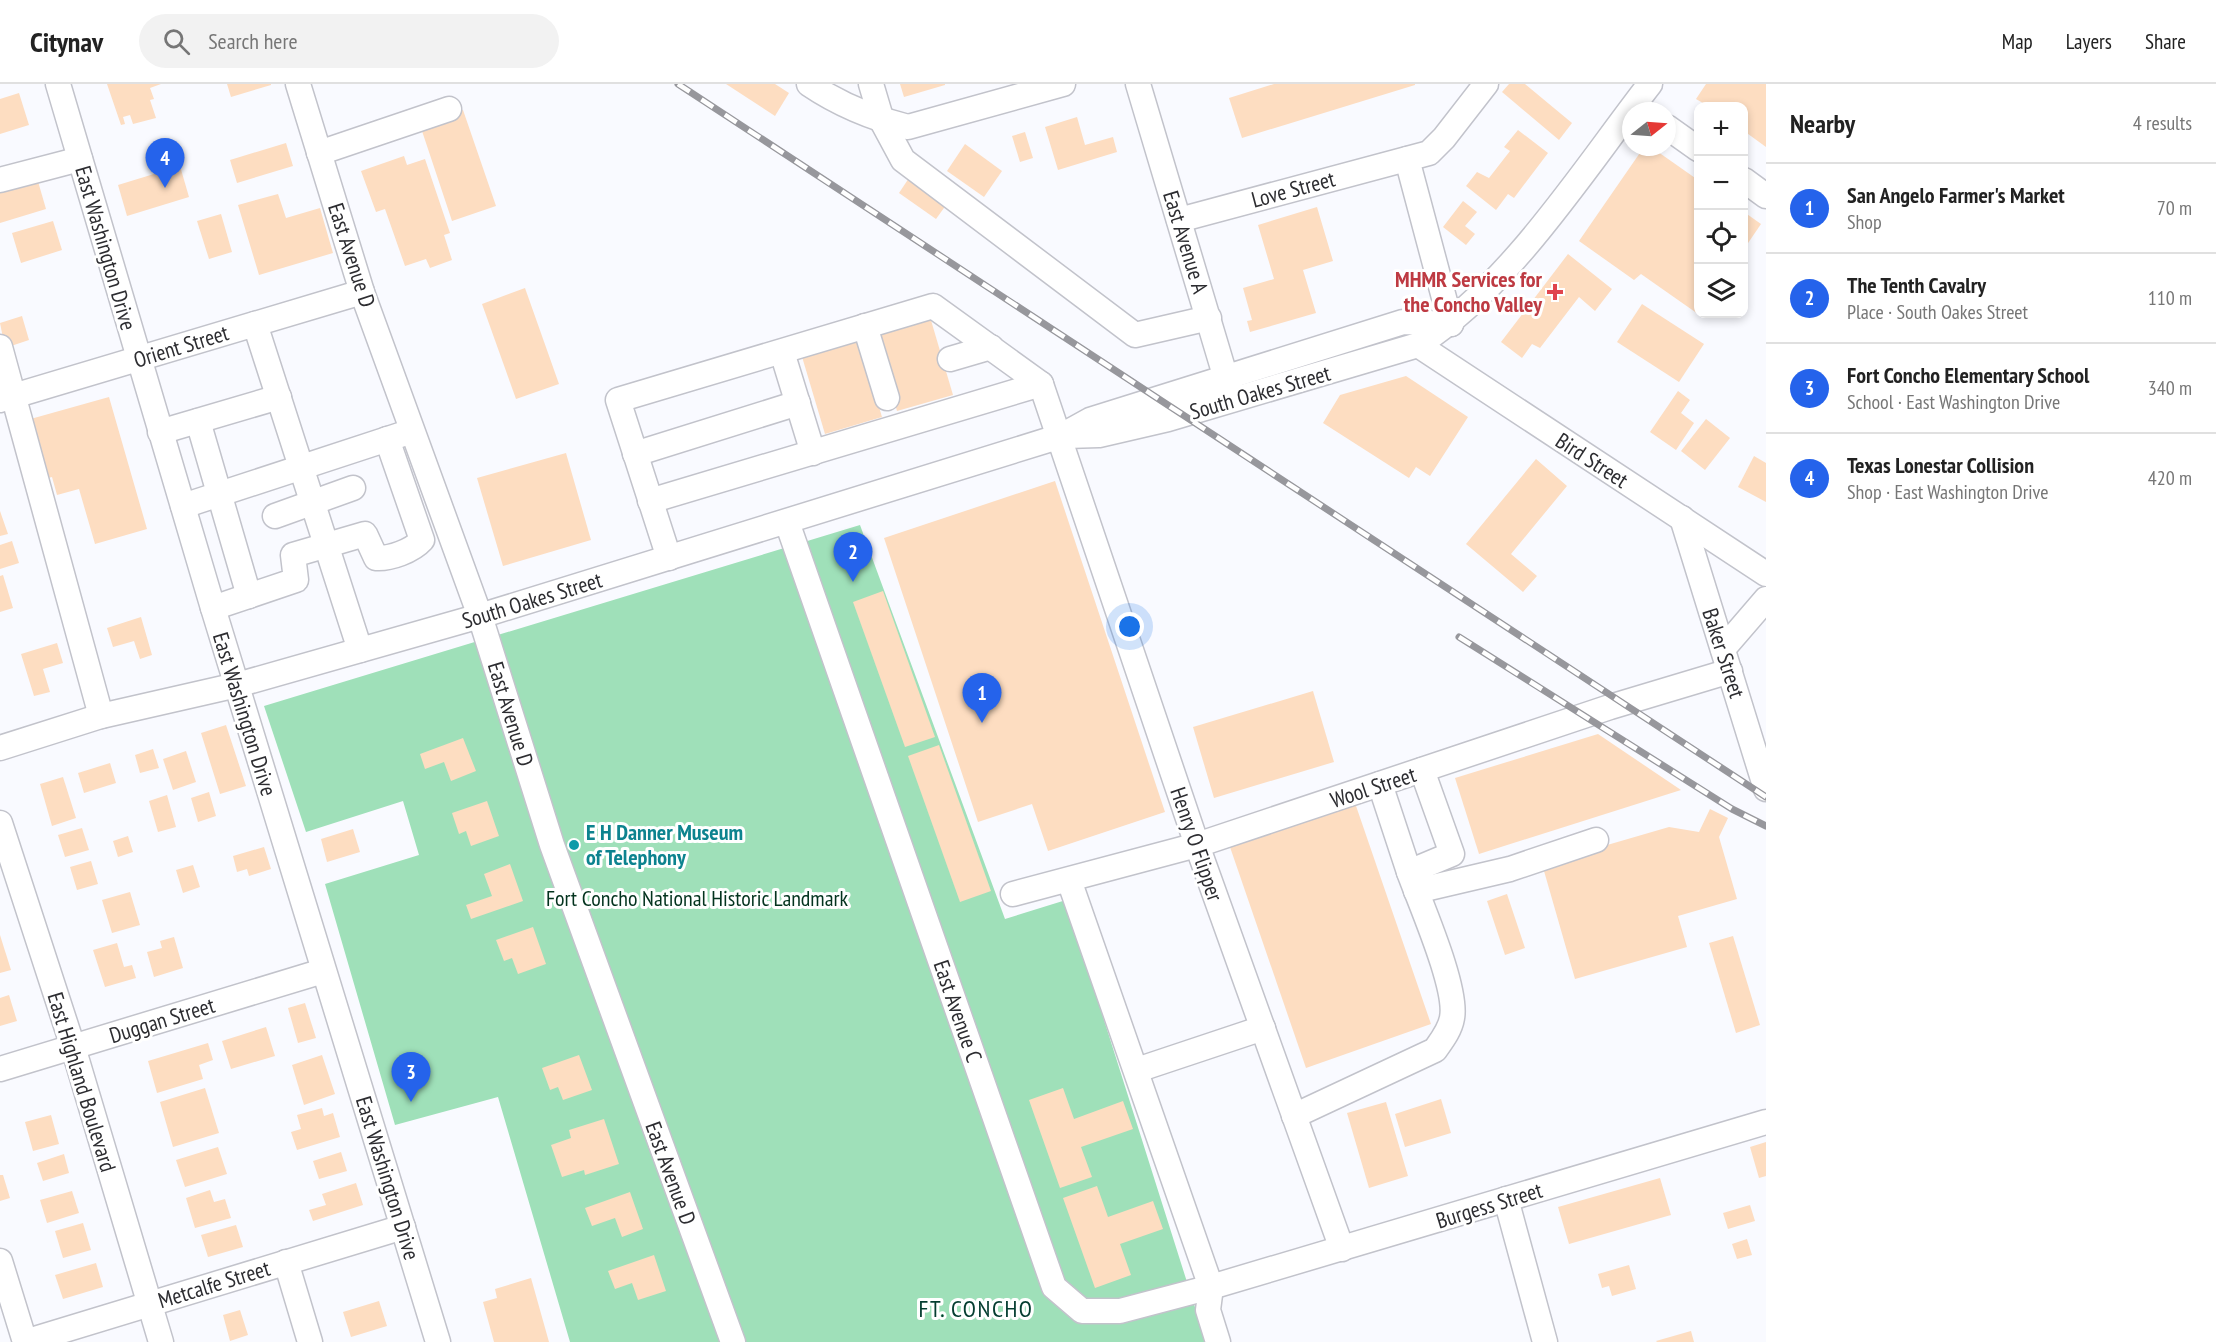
<!DOCTYPE html>
<meta charset="utf-8">
<style>
body{margin:0;font-family:"PT Sans Narrow",sans-serif;background:#f2f2f2;color:#222}
.controls{position:absolute;right:18px;top:18px;display:grid;overflow:hidden;border-radius:12px;box-shadow:0 3px 9px #0003}
.controls button{width:54px;height:54px;display:grid;place-items:center;padding:0;border:0;border-bottom:2px solid #e0e0e0;background:#fff;color:#222;font:30px sans-serif}
.compass{position:absolute;left:1622px;top:18px;width:54px;height:54px;border-radius:50%;background:#fff;box-shadow:0 3px 9px #0003;rotate:73deg}
.you{position:absolute;left:1130px;top:543px;width:21px;height:21px;margin:-15px;border:4px solid #fff;border-radius:50%;background:#1a73e8;box-shadow:0 0 0 9px #1a73e833}
.badge{display:grid;place-items:center;width:39px;height:39px;border-radius:50%;background:#2563eb;color:#fff;font-size:20px;font-weight:700}
.pin{position:absolute;translate:-50% -50px;filter:drop-shadow(0 2px 3px #0008)}
.pin::after{content:'';position:absolute;top:32px;width:21px;height:18px;background:inherit;clip-path:polygon(0 0,100% 0,50% 100%)}
.list{margin:0;padding:0;list-style:none}
h2{display:flex;justify-content:space-between;align-items:center;height:78px;margin:0;padding:0 24px;font-size:26px}
h2 small{font-size:20px;font-weight:400;color:#767676}
.list li{display:grid;grid-template-columns:39px 1fr auto;gap:18px;align-items:center;box-sizing:border-box;height:90px;padding:0 24px;border-top:2px solid #e0e0e0}
.list b{display:block;font-size:22px;white-space:nowrap}
.list p{margin:0;font-size:20px;white-space:nowrap;color:#767676}
.list em{font-size:20px;font-style:normal;color:#767676}
.icon{flex:none;width:33px;height:33px;fill:none;stroke:currentColor;stroke-width:2;stroke-linecap:round;stroke-linejoin:round}
.map{position:relative;flex:none;width:1766px;height:1258px;overflow:hidden}
header{display:flex;align-items:center;gap:36px;box-sizing:border-box;height:84px;padding:0 30px;background:#fff;border-bottom:2px solid #e0e0e0}
header strong{font-size:28px}
nav{display:flex;gap:33px;margin-inline-start:auto;font-size:21px}
.search{width:420px;height:54px;background:#f2f2f2;display:flex;align-items:center;gap:15px;box-sizing:border-box;padding:0 21px;border-radius:33px;color:#767676;font-size:22px}
main{display:flex}
aside{flex:1;background:#fff}
.map>svg:first-child{display:block}
.green{fill:#9fe0b9}
.building{fill:#fdddc1}
.lines{fill:none;stroke-linecap:round;stroke-linejoin:round}
.minor-casing{stroke:#c2c3cb;stroke-width:27}
.minor{stroke:#fff;stroke-width:24}
.rail-casing{stroke:#97979c;stroke-width:7}
.rail{stroke:#fff;stroke-width:4.5;stroke-dasharray:14;stroke-linecap:butt}
.health-dot{fill:#e0444e;stroke:#fff;stroke-width:2}
.culture-dot{fill:#0f9aa8;stroke:#fff;stroke-width:2}
.labels{text-anchor:middle;dominant-baseline:central;stroke-width:6;stroke-linejoin:round;paint-order:stroke}
.street-label{font-size:22px;fill:#2d2d31;stroke:#fff}
.health-label{font-size:22px;font-weight:bold;fill:#be3a42;stroke:#fff;text-anchor:end}
.culture-label{font-size:22px;font-weight:bold;fill:#0d838f;stroke:#fff;text-anchor:start}
.park-label{font-size:22px;fill:#03331e;stroke:#fff}
.neighbourhood-label{font-size:24px;letter-spacing:1.5px;fill:#043d30;stroke:#fff}
</style>
<header>
<strong>Citynav</strong>
<div class="search"><svg class="icon" aria-label="search" viewBox="0 0 24 24"><circle cx="10" cy="10" r="6"/><path d="M15 15l6 6"/></svg>Search here</div>
<nav><a>Map</a><a>Layers</a><a>Share</a></nav>
</header>
<main>
<div class="map">
<svg width="1766" height="1258" viewBox="0 0 1766 1258">
<rect width="100%" height="100%" fill="#f9faff"/>
<polygon class="green" points="860,441 1005,835 1066,816 1206,1258 570,1258 498,1013 395,1041 325,800 419,771 403,717 306,748 264,622"/>
<g class="building">
<polygon points="107,0 161,0 150,4 154,15 150,16 156,34 133,40 130,31 123,33 125,40 121,41"/>
<polygon points="227,0 271,0 271,1 231,13"/>
<polygon points="726,0 775,0 789,9 775,32"/>
<polygon points="900,0 945,0 945,1 904,13"/>
<polygon points="1274,0 1415,0 1415,1 1242,54 1229,14"/>
<polygon points="1509,0 1525,0 1572,39 1559,56 1502,8"/>
<polygon points="1706,0 1766,0 1766,63 1744,47 1744,22 1708,22 1696,15"/>
<polygon points="19,9 29,41 0,50 0,15"/>
<polygon points="463,26 496,122 452,137 420,41"/>
<polygon points="1077,33 1085,61 1113,53 1117,68 1058,86 1045,43"/>
<polygon points="1518,46 1548,69 1514,114 1508,110 1496,126 1466,102 1477,88 1489,94 1510,67 1504,63"/>
<polygon points="1025,48 1033,74 1020,78 1012,52"/>
<polygon points="286,59 293,82 237,99 230,76"/>
<polygon points="965,60 1002,87 984,113 947,87"/>
<polygon points="1644,63 1651,63 1698,96 1698,230 1641,190 1634,196 1579,157"/>
<polygon points="404,72 407,81 425,75 450,149 444,151 452,176 430,184 426,175 405,182 385,125 376,128 361,87"/>
<polygon points="180,82 189,113 127,132 118,101"/>
<polygon points="911,91 949,117 936,135 899,109"/>
<polygon points="37,94 46,125 0,139 0,108"/>
<polygon points="278,110 286,134 320,124 333,169 259,191 238,121"/>
<polygon points="1463,117 1477,128 1465,142 1475,150 1466,161 1443,143"/>
<polygon points="1317,123 1333,177 1303,186 1316,229 1250,248 1247,237 1252,236 1243,204 1274,195 1258,141"/>
<polygon points="1744,128 1761,140 1744,165"/>
<polygon points="221,130 232,168 209,175 197,137"/>
<polygon points="53,137 62,166 21,179 12,149"/>
<polygon points="1568,170 1612,205 1595,227 1579,213 1540,264 1532,260 1522,274 1501,258"/>
<polygon points="525,204 559,300 516,315 482,220"/>
<polygon points="1642,220 1704,260 1679,298 1617,258"/>
<polygon points="928,226 953,311 897,327 872,242"/>
<polygon points="22,232 29,256 5,264 0,239"/>
<polygon points="857,249 882,333 825,350 800,266"/>
<polygon points="1406,292 1468,333 1430,392 1416,383 1409,394 1323,339 1340,311"/>
<polygon points="1678,307 1690,316 1681,329 1694,339 1676,366 1650,348"/>
<polygon points="109,313 147,445 95,460 79,405 57,411 52,393 44,395 27,336"/>
<polygon points="1706,335 1730,354 1705,386 1681,367"/>
<polygon points="566,369 591,456 503,482 477,394"/>
<polygon points="1754,372 1766,379 1766,418 1738,403"/>
<polygon points="1536,375 1567,402 1511,470 1537,492 1523,508 1466,460"/>
<polygon points="1055,397 1165,728 1048,767 1032,720 978,738 884,454"/>
<polygon points="0,427 8,450 0,452"/>
<polygon points="12,457 19,479 0,485 0,461"/>
<polygon points="3,491 13,524 0,528 0,492"/>
<polygon points="883,507 935,653 905,663 853,518"/>
<polygon points="141,533 152,571 140,575 134,557 113,563 107,544"/>
<polygon points="57,559 63,579 43,585 50,608 34,612 21,570"/>
<polygon points="1313,607 1334,678 1214,714 1193,643"/>
<polygon points="226,641 246,702 220,710 201,649"/>
<polygon points="1598,650 1681,706 1479,770 1455,694"/>
<polygon points="463,654 476,687 451,697 444,678 425,685 420,670"/>
<polygon points="939,661 991,807 960,818 908,672"/>
<polygon points="153,665 159,684 140,689 135,671"/>
<polygon points="186,667 196,698 173,706 163,675"/>
<polygon points="110,679 116,699 84,709 78,689"/>
<polygon points="63,693 76,734 52,742 40,700"/>
<polygon points="209,708 216,732 198,738 191,714"/>
<polygon points="167,711 176,743 158,748 149,717"/>
<polygon points="487,717 499,752 471,762 466,747 459,750 452,729"/>
<polygon points="1355,719 1431,940 1306,984 1230,763"/>
<polygon points="1710,725 1728,734 1719,753 1737,815 1678,832 1687,863 1575,895 1542,780 1669,743 1699,748"/>
<polygon points="82,744 89,766 65,773 58,751"/>
<polygon points="353,745 360,768 327,778 321,755"/>
<polygon points="128,752 133,768 118,773 113,757"/>
<polygon points="264,763 271,785 249,792 247,785 237,788 233,772"/>
<polygon points="91,777 98,800 77,806 70,783"/>
<polygon points="510,780 523,817 471,835 466,821 492,812 484,790"/>
<polygon points="193,781 200,803 183,809 176,786"/>
<polygon points="130,808 140,841 112,849 102,816"/>
<polygon points="1507,810 1525,864 1505,871 1487,817"/>
<polygon points="533,843 546,880 518,890 512,874 504,877 496,856"/>
<polygon points="0,851 11,886 0,889"/>
<polygon points="1733,852 1760,941 1736,949 1709,859"/>
<polygon points="174,853 183,884 154,893 147,868 162,864 160,857"/>
<polygon points="117,859 124,883 132,881 136,894 105,903 93,866"/>
<polygon points="9,911 17,937 0,942 0,914"/>
<polygon points="305,919 316,954 298,959 288,924"/>
<polygon points="266,943 275,972 231,985 222,957"/>
<polygon points="208,959 213,976 199,981 203,995 157,1009 148,977"/>
<polygon points="322,971 335,1010 304,1021 292,981"/>
<polygon points="579,971 592,1006 563,1016 558,1003 550,1006 542,984"/>
<polygon points="205,1004 219,1049 173,1063 160,1018"/>
<polygon points="1063,1004 1074,1035 1123,1017 1133,1045 1081,1063 1092,1093 1060,1104 1029,1016"/>
<polygon points="1441,1015 1451,1049 1405,1063 1395,1030"/>
<polygon points="1386,1018 1408,1092 1369,1104 1347,1029"/>
<polygon points="322,1024 324,1032 333,1029 340,1053 297,1066 291,1048 301,1045 297,1031"/>
<polygon points="51,1031 59,1060 33,1067 25,1038"/>
<polygon points="604,1035 619,1080 585,1091 584,1086 562,1093 551,1061 571,1054 569,1046"/>
<polygon points="1766,1058 1766,1092 1759,1094 1750,1063"/>
<polygon points="218,1063 227,1090 185,1103 176,1076"/>
<polygon points="341,1068 347,1087 319,1095 313,1077"/>
<polygon points="64,1070 69,1089 43,1097 37,1079"/>
<polygon points="0,1091 3,1091 10,1114 0,1117"/>
<polygon points="1660,1094 1671,1131 1569,1160 1558,1123"/>
<polygon points="356,1099 363,1121 313,1137 309,1126 326,1121 322,1110"/>
<polygon points="1097,1102 1108,1133 1153,1117 1163,1145 1120,1160 1131,1191 1095,1204 1063,1114"/>
<polygon points="210,1106 214,1118 225,1115 231,1134 195,1144 186,1114"/>
<polygon points="72,1107 79,1129 47,1139 40,1116"/>
<polygon points="630,1108 643,1145 622,1153 615,1134 592,1142 585,1124"/>
<polygon points="1750,1121 1755,1137 1728,1145 1723,1129"/>
<polygon points="83,1139 91,1166 63,1174 55,1147"/>
<polygon points="236,1141 243,1163 208,1173 201,1151"/>
<polygon points="1747,1155 1752,1171 1737,1175 1732,1160"/>
<polygon points="654,1171 666,1207 638,1216 632,1199 615,1205 608,1187"/>
<polygon points="96,1179 103,1203 63,1215 55,1191"/>
<polygon points="1629,1181 1636,1205 1612,1212 1609,1202 1602,1204 1598,1190"/>
<polygon points="531,1194 549,1258 494,1258 483,1218 497,1214 495,1205"/>
<polygon points="379,1217 387,1242 351,1253 343,1228"/>
<polygon points="240,1226 248,1251 230,1257 223,1231"/>
<polygon points="1691,1247 1694,1258 1657,1258 1656,1257"/>
</g>
<g class="lines">
<g class="minor-casing">
<g id="minor">
<polyline points="58,0 213,524 438,1258"/>
<polyline points="298,0 362,208 480,532 552,761 733,1258"/>
<path d="M809 0C840 21 872 34 908 43L1063 0"/>
<polyline points="871,0 882,37 903,76 1135,251 1209,234"/>
<polyline points="1138,0 1230,308"/>
<polyline points="1667,43 1698,65"/>
<polyline points="319,69 449,25"/>
<polyline points="1407,75 1451,240"/>
<polyline points="0,96 80,75"/>
<polyline points="1744,96 1766,112"/>
<polyline points="1179,136 1429,69 1444,54 1486,0"/>
<polyline points="255,240 360,566"/>
<polyline points="865,242 887,314"/>
<polyline points="1418,261 1766,490"/>
<polyline points="0,263 101,632"/>
<polyline points="782,268 813,369"/>
<polyline points="950,275 991,263"/>
<polyline points="0,316 362,208"/>
<polyline points="198,337 249,512"/>
<polyline points="160,348 279,313"/>
<path d="M1066 352 1099 351 1168 335 1418 261C1512 200 1581 89 1650 0"/>
<polyline points="635,370 798,319"/>
<polyline points="650,417 1041,300"/>
<polyline points="183,422 403,350"/>
<polyline points="275,432 353,404"/>
<polyline points="1682,434 1766,705"/>
<polyline points="787,438 1054,1203 1082,1227 1120,1227 1211,1203 1766,1038"/>
<polyline points="669,474 618,316 933,222 1041,300 1197,761 1342,1165"/>
<path d="M213 524 296 496 293 471 365 450 376 474C390 475 412 467 422 456L387 355"/>
<polyline points="1723,565 1766,515"/>
<polyline points="0,664 101,632 237,601 480,532 1061,352 1090,336 1403,238 1451,240"/>
<polyline points="1380,700 1409,788 1452,770 1422,686"/>
<polyline points="0,739 73,963 161,1258"/>
<polyline points="1069,796 1211,1203 1208,1226 1218,1258"/>
<polyline points="1416,807 1510,785 1596,756"/>
<polyline points="1013,810 1197,761 1610,623 1730,587"/>
<polyline points="0,985 323,887"/>
<polyline points="1137,986 1263,944"/>
<path d="M1294 1032 1435 966C1442 956 1450 946 1452 934 1458 904 1420 819 1409 788"/>
<polyline points="1506,1115 1545,1258"/>
<polyline points="0,1177 25,1258"/>
<polyline points="286,1178 310,1258"/>
<polyline points="25,1258 403,1143"/>
</g>
</g>
<use href="#minor" class="minor"/>
<g class="rail-casing">
<g id="rail">
<polyline points="678,0 1766,713"/>
<polyline points="1459,553 1732,725 1766,742"/>
</g>
</g>
<use href="#rail" class="rail"/>
</g>
<path class="health-dot" d="M1552 199h6v6h6v6h-6v6h-6v-6h-6v-6h6z"/>
<circle class="culture-dot" cx="574" cy="761" r="6"/>
<g class="labels">
<g class="street-label">
<text transform="translate(1293 105) rotate(-15)">Love Street</text>
<text transform="translate(1186 158) rotate(73)">East Avenue A</text>
<text transform="translate(106 164) rotate(74)">East Washington Drive</text>
<text transform="translate(352 171) rotate(72)">East Avenue D</text>
<text transform="translate(181 262) rotate(-17)">Orient Street</text>
<text transform="translate(1260 308) rotate(-16)">South Oakes Street</text>
<text transform="translate(1592 376) rotate(33)">Bird Street</text>
<text transform="translate(532 516) rotate(-17)">South Oakes Street</text>
<text transform="translate(1724 569) rotate(72)">Baker Street</text>
<text transform="translate(245 630) rotate(73)">East Washington Drive</text>
<text transform="translate(511 630) rotate(73)">East Avenue D</text>
<text transform="translate(1373 703) rotate(-18)">Wool Street</text>
<text transform="translate(1197 760) rotate(71)">Henry O Flipper</text>
<text transform="translate(958 927) rotate(71)">East Avenue C</text>
<text transform="translate(162 936) rotate(-17)">Duggan Street</text>
<text transform="translate(82 998) rotate(73)">East Highland Boulevard</text>
<text transform="translate(671 1089) rotate(70)">East Avenue D</text>
<text transform="translate(388 1094) rotate(73)">East Washington Drive</text>
<text transform="translate(1489 1121) rotate(-17)">Burgess Street</text>
<text transform="translate(214 1200) rotate(-17)">Metcalfe Street</text>
</g>
<g class="health-label">
<text x="1542" y="195">MHMR Services for<tspan x="1542" dy="25">the Concho Valley</tspan></text>
</g>
<g class="culture-label">
<text x="586" y="748">E H Danner Museum<tspan x="586" dy="25">of Telephony</tspan></text>
</g>
<g class="park-label">
<text x="697" y="814">Fort Concho National Historic Landmark</text>
</g>
<g class="neighbourhood-label">
<text x="976" y="1224">FT. CONCHO</text>
</g>
</g>
</svg>
<div class="controls">
<button>+</button>
<button>−</button>
<button><svg class="icon" aria-label="locate" viewBox="0 0 24 24"><circle cx="12" cy="12" r="6"/><path d="M12 2v4M12 18v4M2 12h4M18 12h4"/></svg></button>
<button><svg class="icon" aria-label="layers" viewBox="0 0 24 24"><path d="M12 4l9 5-9 5-9-5zM3 14l9 5 9-5"/></svg></button>
</div>
<svg class="compass" viewBox="-18 -18 36 36"><path d="M0-13l5 13h-10z" fill="#e53935"/><path d="M0 13l5-13h-10z" fill="#767676"/></svg>
<div class="you"></div>
<div class="pin badge" style="left:982px;top:639px">1</div>
<div class="pin badge" style="left:853px;top:498px">2</div>
<div class="pin badge" style="left:411px;top:1018px">3</div>
<div class="pin badge" style="left:165px;top:104px">4</div>
</div>
<aside>
<h2>Nearby<small>4 results</small></h2>
<ul class="list">
<li><span class="badge">1</span><div><b>San Angelo Farmer's Market</b><p>Shop</p></div><em>70 m</em></li>
<li><span class="badge">2</span><div><b>The Tenth Cavalry</b><p>Place · South Oakes Street</p></div><em>110 m</em></li>
<li><span class="badge">3</span><div><b>Fort Concho Elementary School</b><p>School · East Washington Drive</p></div><em>340 m</em></li>
<li><span class="badge">4</span><div><b>Texas Lonestar Collision</b><p>Shop · East Washington Drive</p></div><em>420 m</em></li>
</ul>
</aside>
</main>
